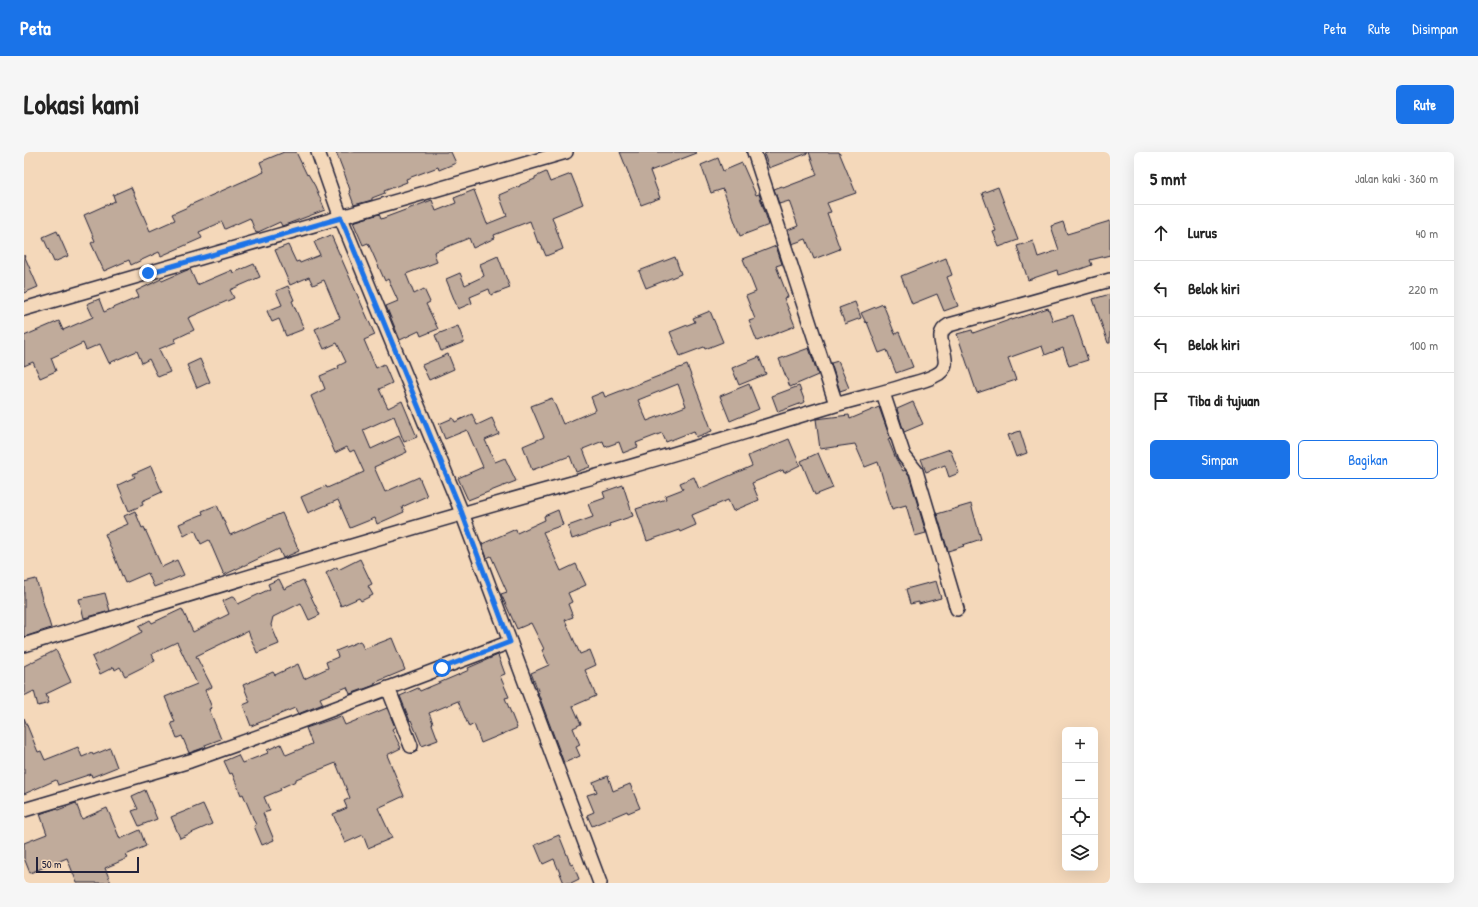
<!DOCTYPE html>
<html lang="id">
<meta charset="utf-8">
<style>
body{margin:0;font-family:"Patrick Hand",sans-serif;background:#f6f6f6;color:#222}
.controls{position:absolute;right:12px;bottom:12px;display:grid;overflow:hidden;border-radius:6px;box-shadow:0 4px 16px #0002}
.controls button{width:36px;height:36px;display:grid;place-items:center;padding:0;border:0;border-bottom:1px solid #e0e0e0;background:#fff;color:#222;font:20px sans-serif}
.scale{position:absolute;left:12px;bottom:10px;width:103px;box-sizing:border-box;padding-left:4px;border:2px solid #22223b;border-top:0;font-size:11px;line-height:14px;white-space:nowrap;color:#22223b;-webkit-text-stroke:3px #f4d8ba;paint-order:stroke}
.stop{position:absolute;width:12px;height:12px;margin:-9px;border:3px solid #1a73e8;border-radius:50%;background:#fff}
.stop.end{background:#1a73e8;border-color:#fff;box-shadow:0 1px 4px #0008}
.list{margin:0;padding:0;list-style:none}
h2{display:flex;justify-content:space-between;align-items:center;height:52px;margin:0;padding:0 16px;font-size:17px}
h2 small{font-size:13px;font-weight:400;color:#767676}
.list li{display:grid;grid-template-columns:26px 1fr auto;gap:12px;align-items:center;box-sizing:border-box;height:56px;padding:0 16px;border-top:1px solid #e0e0e0}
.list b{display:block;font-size:15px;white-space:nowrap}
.list em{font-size:13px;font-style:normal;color:#767676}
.actions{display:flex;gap:8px;padding:12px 16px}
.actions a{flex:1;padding:9px 0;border:1px solid #1a73e8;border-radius:6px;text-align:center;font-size:14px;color:#1a73e8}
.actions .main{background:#1a73e8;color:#fff}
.icon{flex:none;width:22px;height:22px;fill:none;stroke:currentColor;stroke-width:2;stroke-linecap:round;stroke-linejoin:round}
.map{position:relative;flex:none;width:1086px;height:731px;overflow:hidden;border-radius:6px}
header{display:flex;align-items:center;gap:24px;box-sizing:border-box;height:56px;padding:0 20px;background:#1a73e8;color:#fff}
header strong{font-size:19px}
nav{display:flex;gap:22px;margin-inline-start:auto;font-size:14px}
.intro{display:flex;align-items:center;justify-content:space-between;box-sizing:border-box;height:96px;padding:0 24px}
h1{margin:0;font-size:28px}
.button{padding:10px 18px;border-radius:6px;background:#1a73e8;color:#fff;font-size:14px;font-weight:700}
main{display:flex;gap:24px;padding:0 24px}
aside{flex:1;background:#fff;border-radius:6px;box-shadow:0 4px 16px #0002}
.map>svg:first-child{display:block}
.building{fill:#c0ab9b;stroke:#22223b;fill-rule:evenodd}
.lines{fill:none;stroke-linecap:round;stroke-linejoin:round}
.minor-casing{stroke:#22223b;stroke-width:16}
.minor{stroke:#f4d8ba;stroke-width:13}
.route{stroke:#1a73e8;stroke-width:5}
</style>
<header>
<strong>Peta</strong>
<nav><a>Peta</a><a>Rute</a><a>Disimpan</a></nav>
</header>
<div class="intro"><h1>Lokasi kami</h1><a class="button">Rute</a></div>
<main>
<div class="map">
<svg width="1086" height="731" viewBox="0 0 1086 731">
<rect width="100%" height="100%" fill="#f4d8ba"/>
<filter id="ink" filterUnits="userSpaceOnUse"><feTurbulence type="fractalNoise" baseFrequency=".025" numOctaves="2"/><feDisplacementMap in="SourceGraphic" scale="8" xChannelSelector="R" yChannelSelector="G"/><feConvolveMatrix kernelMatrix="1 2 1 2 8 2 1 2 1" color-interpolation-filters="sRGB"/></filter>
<g filter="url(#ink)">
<g class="building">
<polygon points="260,0 272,0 283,23 284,22 291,34 301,58 258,74 256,70 232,81 226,66 201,77 198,70 175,80 178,86 137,104 135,100 107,113 105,108 80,119 67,91 71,89 60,63 91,49 89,43 107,35 126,79 151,68 148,62 166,54 166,53 240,20 236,10"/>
<polygon points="312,0 427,0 432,11 415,18 414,15 382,27 383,30 360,39 361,41 348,46 348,48 330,53 325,39 326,38 321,23"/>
<polygon points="596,0 672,0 673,1 626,19 636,46 617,53"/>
<polygon points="746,0 784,0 784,1 745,16 740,2"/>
<polygon points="785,0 815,0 832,41 803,51 807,60 803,61 816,97 790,107 782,87 768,92 764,78 774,74 765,49 755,52 750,37 758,34 759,36 793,23"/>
<polygon points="694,6 699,19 718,11 732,43 735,42 745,73 716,84 699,37 687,41 677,13"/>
<polygon points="522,20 526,30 547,22 559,52 528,65 539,97 522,104 516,90 514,91 506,69 470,83 471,86 449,96 445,86 410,100 413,110 382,122 390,142 400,137 406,150 402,152 414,177 397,184 395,179 376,188 362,154 374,149 364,127 361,129 344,91 339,93 329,70 355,62 357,67 408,48 412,59 432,51 430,46 450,38 463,72 483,64 475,43 496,34 496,33 511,27 511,25"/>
<polygon points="974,35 994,88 975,95 969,80 972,79 958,41"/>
<polygon points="1086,69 1086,103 1066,108 1068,113 1054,118 1054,117 1034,123 1033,118 1004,128 993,94 1009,89 1014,105 1035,98 1027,74 1039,70 1043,82"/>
<polygon points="33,79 44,104 30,110 19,85"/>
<polygon points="307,83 351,183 340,188 352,216 360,212 368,231 355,237 364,256 378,249 393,285 380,290 370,264 339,278 347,297 375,284 383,300 350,315 361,340 395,325 403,344 378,355 380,360 353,372 351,366 326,376 314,348 284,361 277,345 302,334 303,336 340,320 330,298 326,300 323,295 311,301 287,244 301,237 296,224 315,216 314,214 322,210 313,191 300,197 291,177 316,166 300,128 289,133 285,125 266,133 251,98 264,93 272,110 275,109 276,111 296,103 290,90"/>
<polygon points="752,94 758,112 752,114 764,145 760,146 771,174 733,189 725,169 731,167 722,144 732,140 719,107"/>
<polygon points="0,103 14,135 0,141"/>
<polygon points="474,104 486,136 467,143 465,137 446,145 448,151 434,157 422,127 436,121 441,133 460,124 456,112"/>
<polygon points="651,105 657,122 622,136 615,119"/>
<polygon points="922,106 928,123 923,125 934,154 920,159 913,142 888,152 877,124"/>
<polygon points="230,112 236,125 206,138 210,146 164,166 170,178 151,187 152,190 135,197 146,220 134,225 125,207 118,211 113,199 85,211 76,192 62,198 59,191 27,206 32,219 16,226 9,210 0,214 0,184 35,169 39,178 69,165 63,152 75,147 80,160 115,145 112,139 137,127 138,129 161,119 166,117 173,133 208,118 209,121"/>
<polygon points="264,134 270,148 268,149 280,177 262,184 255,167 248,170 243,159 258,153 252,139"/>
<polygon points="1086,142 1086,191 1084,191 1069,147"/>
<polygon points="831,150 837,166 821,172 815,156"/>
<polygon points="859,152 871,182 875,180 889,215 872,221 863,198 855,201 843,170 842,171 837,161"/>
<polygon points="1024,156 1029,169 1049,163 1064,208 1045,214 1039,196 1021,203 1018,194 984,206 992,228 953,241 933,182 948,178 949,181 988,167 988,168"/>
<polygon points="686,159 699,190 681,197 680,195 656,204 646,180 671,170 669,166"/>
<polygon points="434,174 440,190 417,199 411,183"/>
<polygon points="785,196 794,223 766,235 755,207"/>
<polygon points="424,202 430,217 405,228 398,213"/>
<polygon points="735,205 742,222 715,233 708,216"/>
<polygon points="176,207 186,230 173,236 163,213"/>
<polygon points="814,209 825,236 816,239 807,211"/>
<path d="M663 213 688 279 672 285 670 279 642 290 638 281 612 291 614 295 599 301 595 290 581 295 579 289 559 297 566 315 552 320 546 304 508 318 499 294 520 285 507 254 528 246 539 272 572 258 567 245 579 240 581 245ZM654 232 662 254 623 269 614 248Z"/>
<polygon points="725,232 735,257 706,269 696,244"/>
<polygon points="775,234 781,250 754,260 748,244"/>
<polygon points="889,250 899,272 880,280 873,257"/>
<polygon points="855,255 866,286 864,287 872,307 879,319 881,318 885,323 902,381 891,384 882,353 868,357 854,310 841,315 831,292 796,297 792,267 825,263 826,267"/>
<polygon points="448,262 453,273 468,266 475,282 461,288 471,310 481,306 492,329 444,348 434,326 459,315 443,278 421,287 415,272 429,266 431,270"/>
<polygon points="996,279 1003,301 992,305 984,283"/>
<polygon points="765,287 776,313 760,321 759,318 728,331 735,348 709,359 704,348 668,363 672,373 656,380 655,378 623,389 612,357 642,347 641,344 659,337 656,331 670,325 675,337 728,314 724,304"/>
<polygon points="926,297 935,321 925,325 921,313 902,320 897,307"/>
<polygon points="794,301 809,336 791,343 777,309"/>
<polygon points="127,314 138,340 118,349 119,353 105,359 94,333 111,325 109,322"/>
<polygon points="599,333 609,364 585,372 586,374 548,387 544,374 569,365 564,352 581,346 579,340"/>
<polygon points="947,352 957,387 939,393 940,394 924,399 913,362"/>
<polygon points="193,353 206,383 258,361 275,399 259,406 255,397 200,423 185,388 177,392 171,378 160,384 155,372 179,362 178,359"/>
<polygon points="534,358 539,373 519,380 537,419 552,412 562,433 544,441 548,450 544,452 549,465 541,468 556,502 566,498 572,513 561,518 572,544 549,554 557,572 549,576 556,593 552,595 556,604 540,611 514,541 515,541 507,521 525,513 518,498 520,497 507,471 493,477 477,442 483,440 467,404 463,406 458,392 492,377 493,381 521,368 520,364"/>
<polygon points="111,359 118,376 120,375 138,415 153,408 160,423 130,435 124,421 101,431 81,382 104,372 100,364"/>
<polygon points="336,407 348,432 344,434 349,443 337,449 335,446 317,454 302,421 313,415 314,418"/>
<polygon points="12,427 27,476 0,485 0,430"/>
<polygon points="255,427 260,437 279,428 296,463 285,468 277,451 249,465 247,473 255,492 233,501 224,479 172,504 188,535 181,538 188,556 185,557 197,587 181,593 182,595 165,601 158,584 153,586 147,571 151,570 141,545 173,532 153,490 128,502 131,509 101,524 96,515 91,518 90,515 76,522 68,505 118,480 115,474 126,468 128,471 158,457 169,480 205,462 199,449 210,444 214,452 246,437 244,432"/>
<polygon points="912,429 917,446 895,452 895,450 886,452 882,437"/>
<polygon points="81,441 86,459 60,466 55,447"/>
<polygon points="368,486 381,518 350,531 351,533 326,542 323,535 296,546 299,552 274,562 271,556 227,574 219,553 226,550 219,533 249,520 251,523 274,512 280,527 304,516 302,510 314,505 312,499 336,489 340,497"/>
<polygon points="32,498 47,530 22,542 25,551 14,554 10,539 0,544 0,514"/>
<polygon points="474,503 481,522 476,524 485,545 481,546 493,576 457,591 450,572 445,575 434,549 405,561 409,571 408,572 414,588 398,594 387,568 386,569 376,544 394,536 396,539 429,525 445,518 444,516"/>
<polygon points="363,556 371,575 368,577 377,596 363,603 380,644 354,656 368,686 344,696 339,683 321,691 309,662 323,656 320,649 326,646 312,611 272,627 272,629 256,636 257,638 240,645 246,659 239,661 250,688 238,693 230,674 232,673 219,642 217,643 208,621 206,622 200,609 214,603 218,611 244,601 243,598 257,592 262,603 288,592 282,576 317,564 321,573"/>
<polygon points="0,566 14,600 17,599 21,608 54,595 58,605 68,601 69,603 86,596 93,615 68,625 67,622 34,633 32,628 0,642"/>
<polygon points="584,624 589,639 606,632 616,656 604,661 603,659 568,674 563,663 570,660 563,643 573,640 569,630"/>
<polygon points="121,638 133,667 115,674 108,659 114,657 108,644"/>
<polygon points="52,651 58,667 83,656 96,687 116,678 122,694 102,703 104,706 81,716 87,731 53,731 43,706 6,721 0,706 0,691 23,682 16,662 33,656 34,658"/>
<polygon points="179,652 188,672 156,686 147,665"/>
<polygon points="535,683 547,713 549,712 555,727 547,731 540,731 530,707 519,712 511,693"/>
</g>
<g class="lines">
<g class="minor-casing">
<g id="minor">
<polyline points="294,0 317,66 438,361 576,731"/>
<polyline points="730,0 812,252"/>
<polyline points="0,157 542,0"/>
<polyline points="859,241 880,304 892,319 933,457"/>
<path d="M0 493C184 437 369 380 555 329 640 306 724 279 808 254 834 246 860 241 886 232 894 230 903 228 910 224 938 212 902 185 925 173L1086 128"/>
<polyline points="364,536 387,594"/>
<polyline points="0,658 166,609 267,573 486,490"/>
</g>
</g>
<use href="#minor" class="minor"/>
</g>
</g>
<g class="lines" filter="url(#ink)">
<polyline class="route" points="124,121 317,66 438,361 486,490 418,516"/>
</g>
</svg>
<div class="controls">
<button>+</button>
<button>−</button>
<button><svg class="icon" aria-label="locate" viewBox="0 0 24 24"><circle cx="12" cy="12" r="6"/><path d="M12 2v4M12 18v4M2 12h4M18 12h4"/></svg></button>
<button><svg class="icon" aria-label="layers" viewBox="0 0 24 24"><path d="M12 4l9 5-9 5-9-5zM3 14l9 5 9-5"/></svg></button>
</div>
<div class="scale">50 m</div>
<div class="stop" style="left:418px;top:516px"></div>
<div class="stop end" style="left:124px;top:121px"></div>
</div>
<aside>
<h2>5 mnt<small>Jalan kaki · 360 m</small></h2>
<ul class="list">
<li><svg class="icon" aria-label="ahead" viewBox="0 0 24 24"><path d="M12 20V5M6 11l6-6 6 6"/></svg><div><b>Lurus</b></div><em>40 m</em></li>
<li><svg class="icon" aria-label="left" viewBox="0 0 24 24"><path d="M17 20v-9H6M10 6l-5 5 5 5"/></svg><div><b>Belok kiri</b></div><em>220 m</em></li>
<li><svg class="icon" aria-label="left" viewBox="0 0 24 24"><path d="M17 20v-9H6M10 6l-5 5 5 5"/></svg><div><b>Belok kiri</b></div><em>100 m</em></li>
<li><svg class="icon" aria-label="arrive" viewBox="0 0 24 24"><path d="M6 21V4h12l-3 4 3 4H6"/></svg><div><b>Tiba di tujuan</b></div></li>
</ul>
<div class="actions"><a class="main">Simpan</a><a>Bagikan</a></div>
</aside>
</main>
